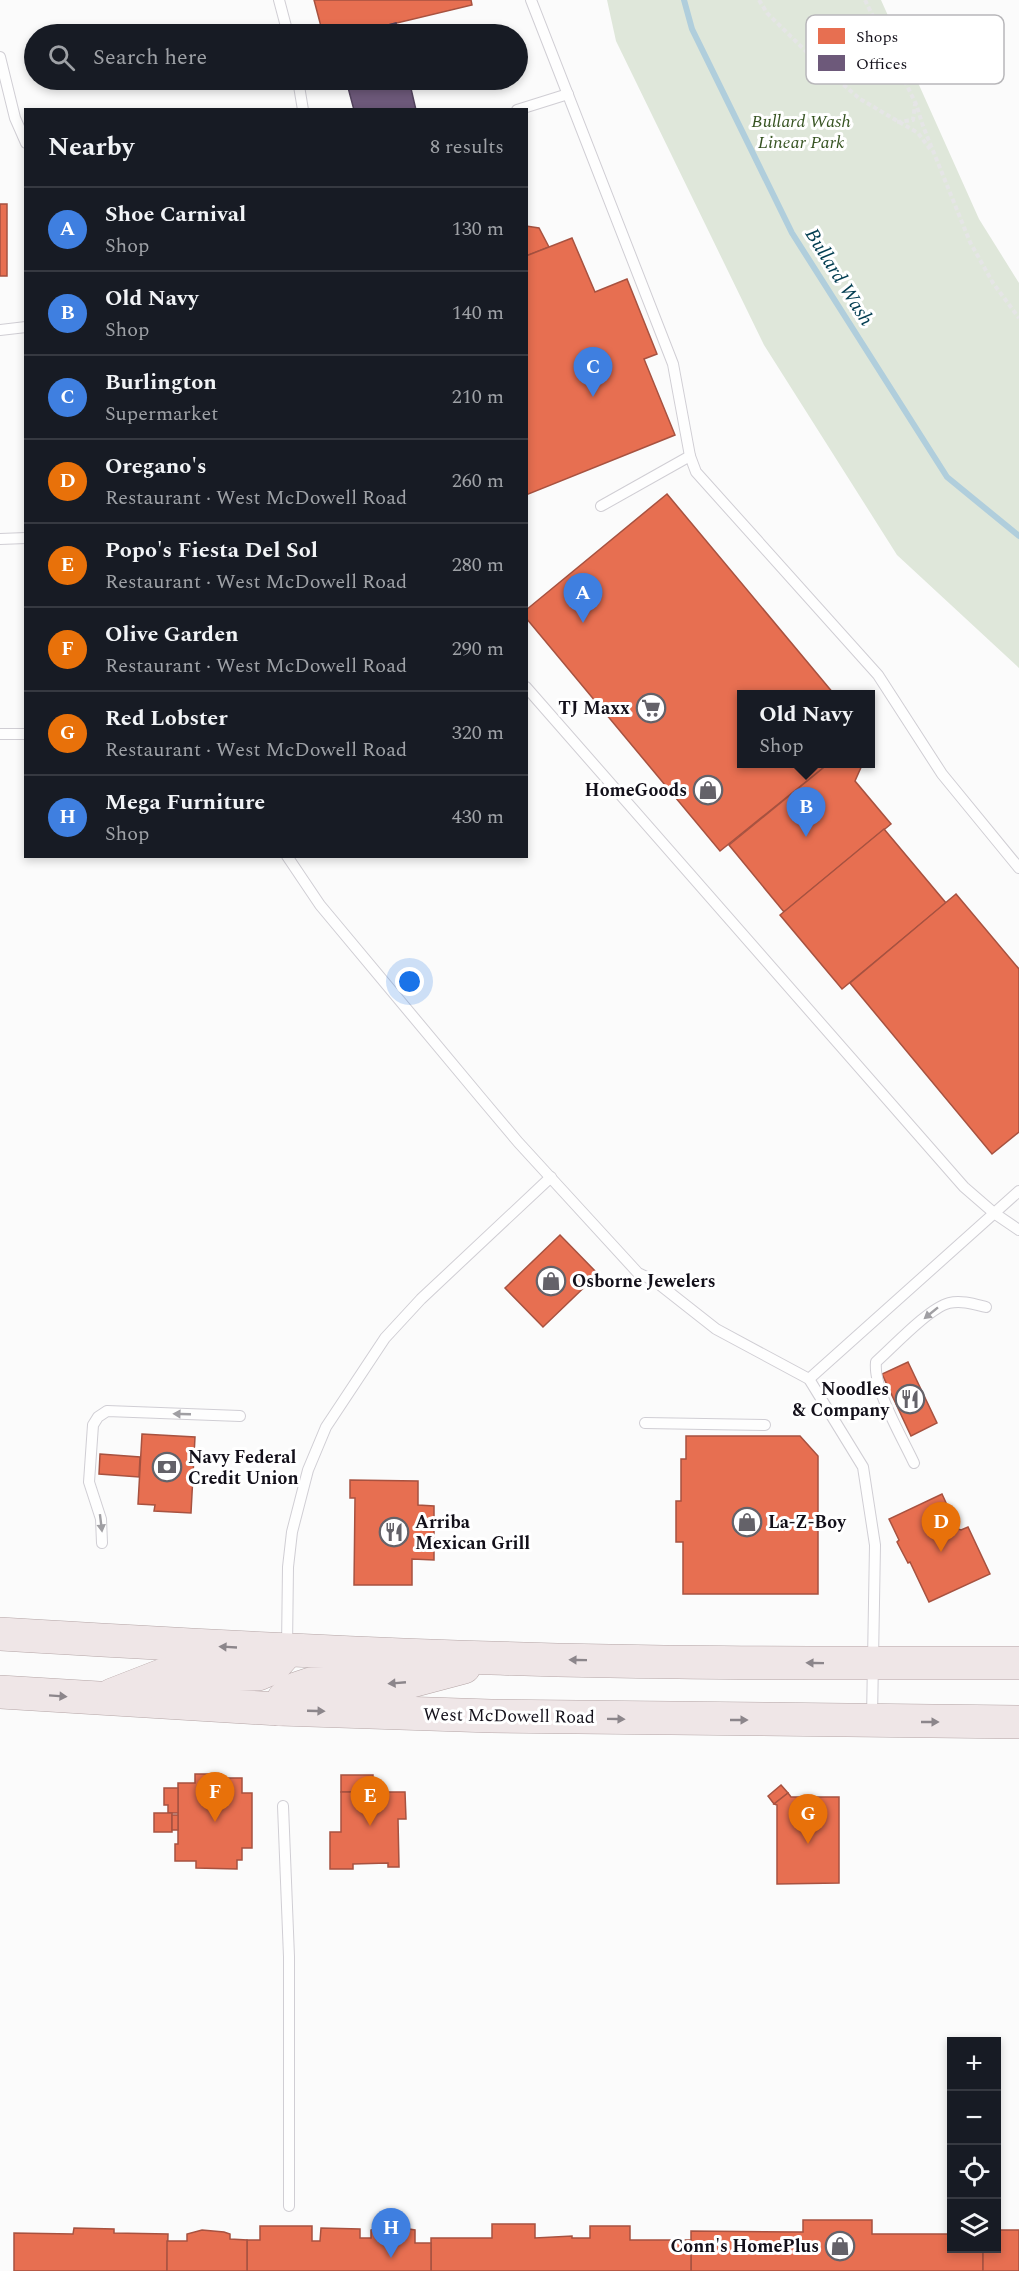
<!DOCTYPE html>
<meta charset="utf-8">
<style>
body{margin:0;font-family:Spectral,serif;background:#20242c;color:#f1f3f6}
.controls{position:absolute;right:18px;bottom:18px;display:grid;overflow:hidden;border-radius:0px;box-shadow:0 3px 9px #0003}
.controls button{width:54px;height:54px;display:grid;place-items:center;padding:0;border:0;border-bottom:2px solid #363941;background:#171b24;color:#f1f3f6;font:30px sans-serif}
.you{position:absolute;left:410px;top:982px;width:21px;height:21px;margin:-15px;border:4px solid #fff;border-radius:50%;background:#1a73e8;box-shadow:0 0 0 9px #1a73e833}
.badge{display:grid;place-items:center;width:39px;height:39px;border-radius:50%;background:#7c3aed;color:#fff;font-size:20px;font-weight:700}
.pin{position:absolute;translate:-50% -50px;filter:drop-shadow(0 2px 3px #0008)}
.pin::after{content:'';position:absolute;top:32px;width:21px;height:18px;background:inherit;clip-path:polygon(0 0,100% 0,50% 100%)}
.popup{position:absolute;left:737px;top:690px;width:138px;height:78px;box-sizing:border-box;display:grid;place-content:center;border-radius:0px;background:#171b24;filter:drop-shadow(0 2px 4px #0005);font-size:20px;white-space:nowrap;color:#9ea1a6}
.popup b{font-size:22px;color:#f1f3f6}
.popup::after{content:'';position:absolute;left:50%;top:100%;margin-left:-12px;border:12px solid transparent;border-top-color:#171b24}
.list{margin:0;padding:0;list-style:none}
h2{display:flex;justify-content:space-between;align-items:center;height:78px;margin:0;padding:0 24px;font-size:26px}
h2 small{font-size:20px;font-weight:400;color:#9ea1a6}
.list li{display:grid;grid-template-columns:39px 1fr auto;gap:18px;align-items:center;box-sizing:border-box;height:84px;padding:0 24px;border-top:2px solid #363941}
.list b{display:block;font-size:22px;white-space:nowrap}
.list p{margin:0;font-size:20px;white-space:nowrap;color:#9ea1a6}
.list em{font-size:20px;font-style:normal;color:#9ea1a6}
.icon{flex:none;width:33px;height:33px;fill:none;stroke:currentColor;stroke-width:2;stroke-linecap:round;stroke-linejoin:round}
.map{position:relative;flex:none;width:1019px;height:2271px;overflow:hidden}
.search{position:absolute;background:#171b24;box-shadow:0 3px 9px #0003;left:24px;top:24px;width:504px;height:66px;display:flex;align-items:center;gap:15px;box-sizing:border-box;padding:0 21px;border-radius:33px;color:#9ea1a6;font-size:22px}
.panel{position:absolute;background:#171b24;box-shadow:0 3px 9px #0003;left:24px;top:108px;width:504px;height:750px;border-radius:0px}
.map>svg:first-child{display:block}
.green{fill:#dfe7da}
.shops{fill:#e76f51;stroke:#a75240;stroke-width:1.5}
.offices{fill:#6d597a;stroke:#52435d;stroke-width:1.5}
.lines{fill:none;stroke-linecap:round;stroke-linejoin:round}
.stream{stroke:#b0cedc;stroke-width:6}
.service-casing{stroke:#d0ced4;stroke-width:12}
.primary-casing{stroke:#b4a5a6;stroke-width:34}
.path{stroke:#e5e5e6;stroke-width:4;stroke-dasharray:4.5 3;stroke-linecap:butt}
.service{stroke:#fefefe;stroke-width:10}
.primary{stroke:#efe6e7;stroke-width:33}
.oneway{fill:#a09fa3}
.oneway2{fill:#8c868b}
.labels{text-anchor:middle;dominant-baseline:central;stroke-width:6;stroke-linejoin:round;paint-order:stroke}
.park-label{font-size:18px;font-style:italic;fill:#375422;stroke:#fff}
.poi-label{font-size:18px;font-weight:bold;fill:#13101a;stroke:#fff;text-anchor:end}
.street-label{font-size:18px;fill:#13101a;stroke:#fff}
.water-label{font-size:20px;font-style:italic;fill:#003c50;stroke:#fff}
.key{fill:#fff;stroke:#b8b7ba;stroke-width:1.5}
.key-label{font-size:16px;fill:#13101a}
</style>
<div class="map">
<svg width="1019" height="2271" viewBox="0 0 1019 2271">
<rect width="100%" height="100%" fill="#fbfbfb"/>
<polygon class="green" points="607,0 881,0 979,219 1019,283 1019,668 897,555 764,345 616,41"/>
<g class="shops">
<polygon points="314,0 471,0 472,5 351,34 323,34"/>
<rect x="0" y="204" width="7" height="72"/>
<polygon points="526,226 539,228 549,247 526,256"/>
<polygon points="572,238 595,292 627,279 657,354 644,359 675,435 526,495 526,256"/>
<polygon points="667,494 834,694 742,694 742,764 828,764 720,851 526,618 526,610"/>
<polygon points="828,764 860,764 862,765 855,781 891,824 784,912 729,845"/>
<polygon points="884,829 946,903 842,989 780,915"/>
<polygon points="956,894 1019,969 1019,1132 992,1154 850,983"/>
<polygon points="560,1235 598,1274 543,1327 505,1288"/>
<polygon points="908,1362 937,1423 911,1436 882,1374"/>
<polygon points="142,1434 195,1437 191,1513 154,1511 155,1505 138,1504"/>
<polygon points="686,1436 800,1436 818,1456 818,1594 683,1594 683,1542 676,1542 676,1501 681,1501 681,1459 686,1459"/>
<polygon points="100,1454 140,1457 139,1477 99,1474"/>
<polygon points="350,1480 418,1481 418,1505 434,1506 434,1560 412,1559 412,1585 354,1585 355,1498 350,1498"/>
<polygon points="942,1494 958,1529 961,1530 968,1527 990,1574 929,1602 910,1562 908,1563 897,1542 899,1540 889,1519"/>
<polygon points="195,1774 221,1774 221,1778 242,1778 242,1793 252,1793 252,1848 242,1848 242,1860 237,1860 237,1869 196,1868 196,1861 175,1861 175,1844 178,1844 178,1783 195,1783"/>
<rect x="341" y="1775" width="32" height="17"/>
<polygon points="781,1785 788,1793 774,1804 768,1796"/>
<polygon points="164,1788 178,1788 178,1813 168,1813 168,1805 164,1805"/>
<polygon points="341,1792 405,1792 406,1819 398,1819 399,1867 388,1867 388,1863 353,1864 353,1869 330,1869 330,1832 341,1832"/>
<polygon points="788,1793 791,1797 839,1797 839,1883 777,1884 777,1805 774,1804"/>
<rect x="154" y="1813" width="18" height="19"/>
<rect x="172" y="1815" width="6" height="15"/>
<polygon points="803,2220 872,2220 872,2234 952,2234 952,2248 983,2248 983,2271 691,2271 691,2231 803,2232"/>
<polygon points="492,2224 535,2224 535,2238 572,2236 572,2238 590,2238 590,2226 630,2226 630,2240 691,2240 691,2271 431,2271 431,2238 492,2238"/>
<polygon points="260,2226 312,2226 312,2241 320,2241 321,2228 360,2229 360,2238 371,2238 371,2230 376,2228 396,2227 415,2230 415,2243 431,2243 431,2271 247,2271 247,2240 260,2240"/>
<polygon points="74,2228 114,2229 114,2233 168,2234 167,2271 14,2271 14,2233 73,2234"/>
<polygon points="202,2230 224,2232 230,2234 230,2239 247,2240 247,2271 167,2271 167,2241 187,2241 187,2234"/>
<polygon points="996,2230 1019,2230 1019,2271 983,2271 983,2248 996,2248"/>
</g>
<g class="offices">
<polygon points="396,23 398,34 351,34"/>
<polygon points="346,80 409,80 416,110 354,110"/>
</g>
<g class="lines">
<polyline class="stream" points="684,0 692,29 792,233 947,477 1019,536"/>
<g class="service-casing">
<g id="service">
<polyline points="279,0 288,34"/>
<polyline points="531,0 673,364 690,456 696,472 878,675 942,774 1019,868"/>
<polyline points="0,57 15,118 26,143"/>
<polyline points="298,80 303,110"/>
<polyline points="517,110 568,94"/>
<polyline points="0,330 26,327"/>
<polyline points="601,506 690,456"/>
<polyline points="0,539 26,538"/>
<polyline points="526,687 964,1187 994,1213 1019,1230"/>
<polyline points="0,734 26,734"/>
<polyline points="287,856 320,905 481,1098 518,1142 638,1273 655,1281 716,1329 809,1379 863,1467 875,1545 872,1718"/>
<polyline points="809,1379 1019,1191"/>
<polyline points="645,1423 765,1425"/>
<path d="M914 1463C902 1437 873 1389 876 1362 893 1347 929 1308 949 1303 961 1300 974 1304 986 1307"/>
<polyline points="102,1543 101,1519 89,1482 93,1425 98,1417 107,1411 240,1416"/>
<polyline points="287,1647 288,1567 292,1532 308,1470 326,1427 385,1338 421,1299 551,1177"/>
<polyline points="283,1806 289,1957 289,2206"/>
</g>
</g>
<g class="primary-casing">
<g id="primary">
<path d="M0 1634C164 1644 327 1653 491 1658 667 1664 843 1663 1019 1663"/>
<polyline points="0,1692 279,1709 491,1716 1019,1722"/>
<polyline points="112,1695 166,1674 258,1674 272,1668 287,1651"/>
<polyline points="279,1709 284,1698 296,1689 311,1684 400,1684 464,1667"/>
</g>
</g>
<g class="path">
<polyline points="759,0 767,13 817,62 860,99 918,133 930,149"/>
<polyline points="865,0 916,104 923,126 970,242 993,283 1019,318"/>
<polyline points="897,122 913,120 915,104"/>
</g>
<use href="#service" class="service"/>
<use href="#primary" class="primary"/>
</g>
<defs><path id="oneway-solid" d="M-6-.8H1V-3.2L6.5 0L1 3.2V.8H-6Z" transform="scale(1.5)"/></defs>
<g class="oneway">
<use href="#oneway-solid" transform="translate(931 1313) rotate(141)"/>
<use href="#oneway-solid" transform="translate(182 1414) rotate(-178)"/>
<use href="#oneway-solid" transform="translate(101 1523) rotate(83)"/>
</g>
<g class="oneway2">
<use href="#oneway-solid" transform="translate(228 1647) rotate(-177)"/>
<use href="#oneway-solid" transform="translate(578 1660) rotate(-179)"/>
<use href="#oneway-solid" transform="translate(815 1663) rotate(-179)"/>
<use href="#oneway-solid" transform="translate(397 1683) rotate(175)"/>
<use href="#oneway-solid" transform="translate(58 1696) rotate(4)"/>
<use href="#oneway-solid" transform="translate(316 1711) rotate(2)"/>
<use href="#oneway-solid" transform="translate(616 1719) rotate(1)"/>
<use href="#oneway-solid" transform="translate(739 1720)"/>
<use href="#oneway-solid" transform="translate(930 1722)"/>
</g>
<defs>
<g id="supermarket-ring" transform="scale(1.5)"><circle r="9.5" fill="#fff" stroke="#646269" stroke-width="1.5"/><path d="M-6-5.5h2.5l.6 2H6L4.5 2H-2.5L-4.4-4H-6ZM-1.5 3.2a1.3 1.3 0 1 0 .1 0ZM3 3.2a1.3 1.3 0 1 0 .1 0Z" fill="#646269"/></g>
<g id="shop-ring" transform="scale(1.5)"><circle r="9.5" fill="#fff" stroke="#646269" stroke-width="1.5"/><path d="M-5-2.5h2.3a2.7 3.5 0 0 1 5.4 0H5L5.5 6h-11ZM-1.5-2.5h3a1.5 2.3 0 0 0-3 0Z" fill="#646269"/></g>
<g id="restaurant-ring" transform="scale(1.5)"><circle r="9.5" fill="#fff" stroke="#646269" stroke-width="1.5"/><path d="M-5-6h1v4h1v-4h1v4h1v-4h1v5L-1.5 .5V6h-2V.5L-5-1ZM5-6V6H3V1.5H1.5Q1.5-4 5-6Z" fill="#646269"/></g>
<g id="bank-ring" transform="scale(1.5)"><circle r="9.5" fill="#fff" stroke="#646269" stroke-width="1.5"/><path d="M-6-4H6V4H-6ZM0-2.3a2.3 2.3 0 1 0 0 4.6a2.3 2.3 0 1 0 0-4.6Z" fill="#646269"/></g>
</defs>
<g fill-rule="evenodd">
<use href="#supermarket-ring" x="651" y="708"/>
<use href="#shop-ring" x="708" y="790"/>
<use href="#shop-ring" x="551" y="1281"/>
<use href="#restaurant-ring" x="910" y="1399"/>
<use href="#bank-ring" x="167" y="1467"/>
<use href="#shop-ring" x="747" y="1522"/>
<use href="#restaurant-ring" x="394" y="1532"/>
<use href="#shop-ring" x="840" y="2246"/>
</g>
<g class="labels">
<g class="park-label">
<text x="801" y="121">Bullard Wash<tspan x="801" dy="21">Linear Park</tspan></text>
</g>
<g class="poi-label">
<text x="630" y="708">TJ Maxx</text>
<text x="687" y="790">HomeGoods</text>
<text x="572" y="1281" text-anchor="start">Osborne Jewelers</text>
<text x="889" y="1389">Noodles<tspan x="889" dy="21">&amp; Company</tspan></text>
<text x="188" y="1457" text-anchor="start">Navy Federal<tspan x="188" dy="21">Credit Union</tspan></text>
<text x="415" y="1522" text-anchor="start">Arriba<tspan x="415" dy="21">Mexican Grill</tspan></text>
<text x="768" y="1522" text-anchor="start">La-Z-Boy</text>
<text x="819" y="2246">Conn's HomePlus</text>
</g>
<g class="street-label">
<text transform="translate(509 1716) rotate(1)">West McDowell Road</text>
</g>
<g class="water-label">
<text transform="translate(839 277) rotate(58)">Bullard Wash</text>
</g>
</g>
<rect x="806" y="15" width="198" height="69" rx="9" class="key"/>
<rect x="818" y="28" width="27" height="16" fill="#e76f51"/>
<rect x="818" y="55" width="27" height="16" fill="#6d597a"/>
<g class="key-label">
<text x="856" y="42">Shops</text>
<text x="856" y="69">Offices</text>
</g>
</svg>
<div class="controls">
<button>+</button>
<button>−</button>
<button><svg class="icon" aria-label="locate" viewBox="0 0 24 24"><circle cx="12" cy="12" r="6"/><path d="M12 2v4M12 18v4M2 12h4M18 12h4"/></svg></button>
<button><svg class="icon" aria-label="layers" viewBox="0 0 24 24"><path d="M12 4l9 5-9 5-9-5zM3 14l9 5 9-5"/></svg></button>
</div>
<div class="you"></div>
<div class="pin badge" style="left:583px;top:623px;background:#3f7fe0">A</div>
<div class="pin badge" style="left:806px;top:837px;background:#3f7fe0">B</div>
<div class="popup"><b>Old Navy</b>Shop</div>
<div class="pin badge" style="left:593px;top:397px;background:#3f7fe0">C</div>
<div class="pin badge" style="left:941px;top:1552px;background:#e8710a">D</div>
<div class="pin badge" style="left:370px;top:1826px;background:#e8710a">E</div>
<div class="pin badge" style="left:215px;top:1822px;background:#e8710a">F</div>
<div class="pin badge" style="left:808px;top:1844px;background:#e8710a">G</div>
<div class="pin badge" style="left:391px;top:2258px;background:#3f7fe0">H</div>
<div class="search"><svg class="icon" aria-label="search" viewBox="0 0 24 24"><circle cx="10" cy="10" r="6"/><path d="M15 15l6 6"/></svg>Search here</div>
<section class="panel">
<h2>Nearby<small>8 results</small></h2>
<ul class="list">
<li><span class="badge" style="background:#3f7fe0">A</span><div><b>Shoe Carnival</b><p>Shop</p></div><em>130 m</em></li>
<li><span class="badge" style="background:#3f7fe0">B</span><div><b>Old Navy</b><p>Shop</p></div><em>140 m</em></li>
<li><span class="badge" style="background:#3f7fe0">C</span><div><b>Burlington</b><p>Supermarket</p></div><em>210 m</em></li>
<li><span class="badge" style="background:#e8710a">D</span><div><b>Oregano's</b><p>Restaurant · West McDowell Road</p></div><em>260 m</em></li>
<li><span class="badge" style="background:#e8710a">E</span><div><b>Popo's Fiesta Del Sol</b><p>Restaurant · West McDowell Road</p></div><em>280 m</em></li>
<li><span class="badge" style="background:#e8710a">F</span><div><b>Olive Garden</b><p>Restaurant · West McDowell Road</p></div><em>290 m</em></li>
<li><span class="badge" style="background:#e8710a">G</span><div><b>Red Lobster</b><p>Restaurant · West McDowell Road</p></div><em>320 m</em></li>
<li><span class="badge" style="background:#3f7fe0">H</span><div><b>Mega Furniture</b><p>Shop</p></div><em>430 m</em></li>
</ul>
</section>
</div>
